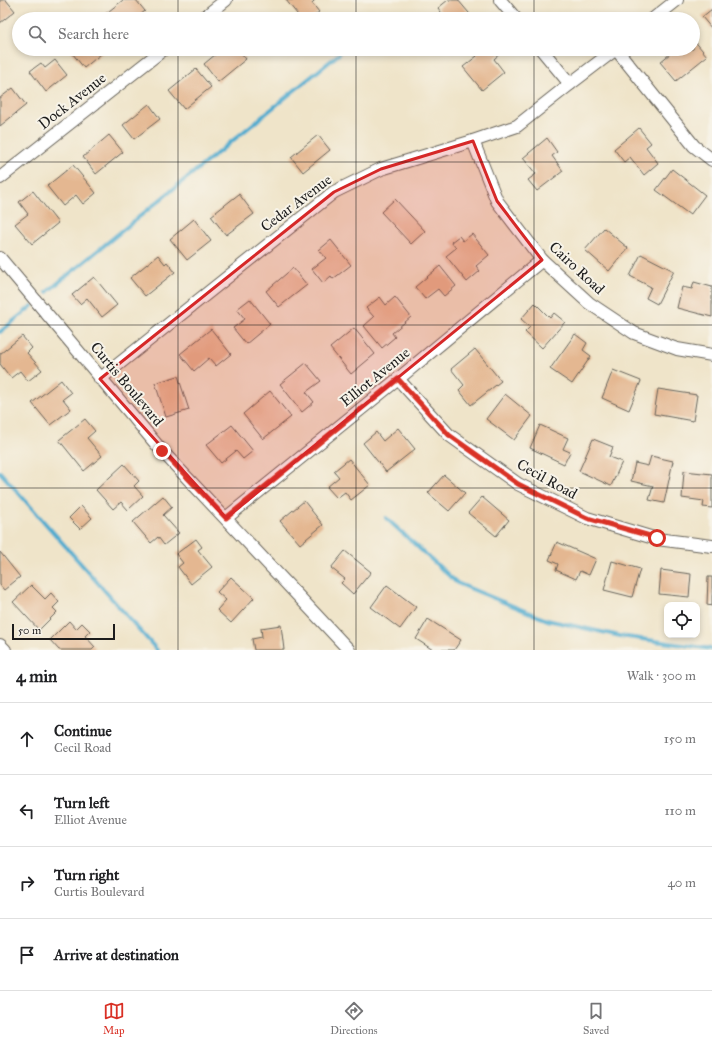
<!DOCTYPE html>
<meta charset="utf-8">
<style>
body{margin:0;font-family:"IM FELL Great Primer",serif;background:#f6f6f6;color:#202124}
.controls{position:absolute;right:12px;bottom:12px;display:grid;overflow:hidden;border-radius:8px;box-shadow:0 2px 6px #0003}
.controls button{width:36px;height:36px;display:grid;place-items:center;padding:0;border:0;border-bottom:1px solid #e0e0e0;background:#fff;color:#202124;font:20px sans-serif}
.scale{position:absolute;left:12px;bottom:10px;width:103px;box-sizing:border-box;padding-left:4px;border:2px solid #1c1c1c;border-top:0;font-size:11px;line-height:14px;white-space:nowrap;color:#1c1c1c;-webkit-text-stroke:3px #f7f3e8;paint-order:stroke}
.stop{position:absolute;width:12px;height:12px;margin:-9px;border:3px solid #d93025;border-radius:50%;background:#fff}
.stop.end{background:#d93025;border-color:#fff;box-shadow:0 1px 4px #0008}
.list{margin:0;padding:0;list-style:none}
h2{display:flex;justify-content:space-between;align-items:center;height:52px;margin:0;padding:0 16px;font-size:17px}
h2 small{font-size:13px;font-weight:400;color:#757577}
.list li{display:grid;grid-template-columns:26px 1fr auto;gap:12px;align-items:center;box-sizing:border-box;height:72px;padding:0 16px;border-top:1px solid #e0e0e0}
.list b{display:block;font-size:15px;white-space:nowrap}
.list p{margin:0;font-size:13px;white-space:nowrap;color:#757577}
.list em{font-size:13px;font-style:normal;color:#757577}
.icon{flex:none;width:22px;height:22px;fill:none;stroke:currentColor;stroke-width:2;stroke-linecap:round;stroke-linejoin:round}
.map{position:relative;flex:none;width:712px;height:650px;overflow:hidden}
.search{position:absolute;background:#fff;box-shadow:0 2px 6px #0003;left:12px;right:12px;top:12px;height:44px;display:flex;align-items:center;gap:10px;box-sizing:border-box;padding:0 14px;border-radius:22px;color:#757577;font-size:15px}
.sheet{height:340px;background:#fff}
nav{display:flex;justify-content:space-around;align-items:center;box-sizing:border-box;height:56px;border-top:1px solid #e0e0e0;background:#fff;font-size:11px;color:#757577}
nav a{display:grid;justify-items:center;gap:2px}
nav .on{color:#d93025}
.map>svg:first-child{display:block}
.lines{fill:none;stroke-linecap:round;stroke-linejoin:round}
.stream{stroke:#51accf;stroke-width:4}
.building{fill:#e4b791}
.minor-casing{stroke:#666259;stroke-width:14}
.minor{stroke:#fff;stroke-width:12}
.route{stroke:#d93025;stroke-width:5}
.marked{fill:#d62828;fill-opacity:0.2;stroke:#d62828;stroke-width:3;stroke-linejoin:round}
.grid{fill:none;stroke:#1c1c1c;stroke-width:1;stroke-opacity:0.55}
.labels{text-anchor:middle;dominant-baseline:central;stroke-width:4;stroke-linejoin:round;paint-order:stroke}
.street-label{font-size:15px;fill:#1c1c1c;stroke:#f7f3e8}
</style>
<div class="map">
<svg width="712" height="650" viewBox="0 0 712 650">
<rect width="100%" height="100%" fill="#f7f3e8"/>
<filter id="ink" filterUnits="userSpaceOnUse"><feTurbulence type="fractalNoise" baseFrequency=".025" numOctaves="2"/><feDisplacementMap in="SourceGraphic" scale="8" xChannelSelector="R" yChannelSelector="G"/><feConvolveMatrix kernelMatrix="1 2 1 2 8 2 1 2 1" color-interpolation-filters="sRGB"/></filter>
<filter id="wash" filterUnits="userSpaceOnUse"><feTurbulence type="fractalNoise" baseFrequency=".012" numOctaves="4" result="noise"/><feDisplacementMap in="SourceGraphic" scale="16" xChannelSelector="R" yChannelSelector="G"/><feGaussianBlur stdDeviation="0.9" result="paint"/><feColorMatrix in="noise" values="0 0 0 0 0 0 0 0 0 0 0 0 0 0 0 0 0 1.4 0 .05"/><feComposite in="paint" operator="in"/></filter>
<g filter="url(#wash)">
<rect width="100%" height="100%" fill="#efe4c9"/>
<g class="lines">
<g class="stream">
<polyline points="47,292 339,54"/>
<polyline points="0,332 32,306"/>
<polyline points="0,472 157,650"/>
<polyline points="386,518 457,583 547,620 620,636 712,649"/>
</g>
</g>
<g id="blocks">
<g class="building">
<polygon points="0,0 6,0 15,11 0,23"/>
<polygon points="123,0 136,0 145,11 135,19 107,19 104,15"/>
<polygon points="286,0 315,0 312,3 319,12 310,19 301,19"/>
<polygon points="448,0 458,0 474,19 446,19 438,8"/>
<polygon points="712,9 712,29 702,17"/>
<polygon points="693,39 707,56 676,81 660,62 676,49 693,49"/>
<polygon points="69,49 107,49 84,68"/>
<polygon points="222,49 238,49 246,59 218,82 204,64"/>
<polygon points="471,49 501,49 503,51 494,59 504,72 482,90 463,67 477,56"/>
<polygon points="55,60 67,75 46,92 30,71 41,63 45,68"/>
<polygon points="196,69 211,87 184,109 169,91"/>
<polygon points="13,88 26,105 0,126 0,98"/>
<polygon points="149,104 160,119 134,139 123,125"/>
<polygon points="639,128 651,143 646,147 658,163 644,175 630,157 624,162 614,149"/>
<polygon points="109,135 123,152 96,174 83,157"/>
<polygon points="318,135 330,150 303,172 291,157"/>
<polygon points="547,138 557,152 552,156 563,171 537,191 528,180 536,174 523,158"/>
<polygon points="73,165 96,193 83,204 76,195 63,206 47,186"/>
<polygon points="672,169 705,195 690,215 656,190"/>
<polygon points="33,191 58,223 32,244 15,224 28,214 19,202"/>
<polygon points="239,194 254,214 226,235 211,216"/>
<polygon points="395,199 425,231 411,244 381,212"/>
<polygon points="194,219 211,241 187,260 170,239"/>
<polygon points="604,228 628,248 609,271 585,250"/>
<polygon points="472,234 489,255 476,266 480,271 467,282 446,256 456,248 451,242 459,236 463,241"/>
<polygon points="331,240 351,265 333,279 331,276 323,283 312,269 326,258 319,250"/>
<polygon points="641,254 674,271 657,304 646,298 651,287 630,276"/>
<polygon points="158,255 165,264 167,262 175,272 145,296 130,278"/>
<polygon points="440,266 456,286 444,296 438,289 425,299 415,287"/>
<polygon points="293,268 307,285 279,307 266,291"/>
<polygon points="94,277 117,305 102,317 87,298 80,304 72,295"/>
<polygon points="694,282 712,287 712,317 677,308 682,287 692,289"/>
<polygon points="380,297 386,305 395,297 411,317 392,333 395,337 382,348 364,326 374,317 366,308"/>
<polygon points="250,299 270,324 246,344 233,328 245,319 237,309"/>
<polygon points="535,303 550,318 554,313 565,322 542,348 525,332 530,327 521,319"/>
<polygon points="354,328 375,354 351,374 330,348"/>
<polygon points="211,329 231,354 216,366 209,358 194,371 180,354"/>
<polygon points="575,334 587,343 583,350 591,356 572,384 550,369"/>
<polygon points="22,336 32,348 27,353 42,370 28,381 20,371 11,378 0,364 0,354"/>
<polygon points="475,349 501,381 471,405 459,390 464,385 451,369"/>
<polygon points="306,363 321,381 306,392 314,402 302,412 280,384"/>
<polygon points="613,370 641,381 629,410 602,398"/>
<polygon points="178,376 189,410 166,417 155,383"/>
<polygon points="61,380 71,393 63,399 71,409 50,425 32,403"/>
<polygon points="658,389 697,395 693,421 654,414"/>
<polygon points="270,391 291,417 263,439 243,414"/>
<polygon points="505,394 532,416 514,440 486,419"/>
<polygon points="85,419 95,431 87,438 102,456 84,471 59,440"/>
<polygon points="232,425 253,451 243,459 236,451 221,463 206,445"/>
<polygon points="540,425 568,438 563,449 570,452 564,464 530,448"/>
<polygon points="398,428 415,449 386,472 363,443 376,432 383,441"/>
<polygon points="593,439 613,447 609,457 622,462 611,486 579,471"/>
<polygon points="651,456 673,461 664,503 649,500 653,486 631,481 635,463 648,466"/>
<polygon points="349,459 370,485 351,500 345,492 337,498 327,487 339,477 334,471"/>
<polygon points="124,464 139,481 134,486 143,496 128,510 121,502 113,509 96,490"/>
<polygon points="684,471 712,474 712,508 703,507 704,501 682,498"/>
<polygon points="444,475 465,493 449,511 428,493"/>
<polygon points="163,496 172,507 163,515 179,533 164,545 158,537 151,543 133,522"/>
<polygon points="482,497 509,520 496,536 468,513"/>
<polygon points="304,501 323,525 300,544 280,521"/>
<polygon points="81,506 92,518 80,529 69,518"/>
<polygon points="196,539 202,547 198,550 212,567 191,584 178,567 183,563 176,554"/>
<polygon points="557,542 596,559 589,575 580,571 576,579 556,570 558,564 549,560"/>
<polygon points="345,551 371,572 353,594 341,583 345,579 331,568"/>
<polygon points="0,552 20,577 4,590 0,585"/>
<polygon points="612,561 640,569 632,597 604,590"/>
<polygon points="661,570 691,574 689,597 659,594"/>
<polygon points="231,577 254,598 231,623 217,610 226,600 217,592"/>
<polygon points="708,577 712,577 712,606 707,605"/>
<polygon points="31,585 45,599 51,593 59,602 53,608 57,612 39,630 13,602"/>
<polygon points="387,585 416,607 400,629 371,607"/>
<polygon points="428,619 461,640 454,650 433,650 416,639"/>
<polygon points="69,621 76,629 82,623 90,631 85,636 95,647 92,650 59,650 50,640"/>
<polygon points="281,625 284,650 254,650 252,639 262,637 261,628"/>
</g>
</g>
</g>
<g filter="url(#ink)">
<use href="#blocks" fill-opacity="0" stroke="#666259" stroke-width="1"/>
<g class="lines">
<g class="minor-casing">
<g id="minor">
<polyline points="500,0 516,19"/>
<polyline points="202,19 226,0"/>
<polyline points="653,19 677,0"/>
<polyline points="541,49 570,84"/>
<polyline points="616,49 694,146 712,160"/>
<polyline points="473,141 497,201 542,260 589,303 634,333 677,349 712,355"/>
<polyline points="0,178 164,49"/>
<polyline points="0,258 162,451 349,650"/>
<polyline points="100,379 334,192 381,169 473,141 517,126 570,84 616,49"/>
<polyline points="398,379 449,435 518,484 587,518 657,539 712,546"/>
<polyline points="226,518 398,379 542,260"/>
<polyline points="0,645 5,650"/>
</g>
</g>
<use href="#minor" class="minor"/>
</g>
</g>
<g class="lines" filter="url(#ink)">
<polyline class="route" points="162,451 226,518 398,379 449,435 518,484 587,518 657,538"/>
</g>
<path class="marked" d="M473 141 497 201 542 260 226 518 100 379 334 192 381 169Z"/>
<path class="grid" d="M178 0V19M356 0V19M534 0V19M178 49V650M356 49V650M534 49V650M0 162H712M0 325H712M0 488H712"/>
<g class="labels">
<g class="street-label">
<text transform="translate(72 101) rotate(-38)">Dock Avenue</text>
<text transform="translate(296 203) rotate(-37)">Cedar Avenue</text>
<text transform="translate(577 268) rotate(43)">Cairo Road</text>
<text transform="translate(375 377) rotate(-39)">Elliot Avenue</text>
<text transform="translate(127 384) rotate(50)">Curtis Boulevard</text>
<text transform="translate(547 479) rotate(29)">Cecil Road</text>
</g>
</g>
</svg>
<div class="controls">
<button><svg class="icon" aria-label="locate" viewBox="0 0 24 24"><circle cx="12" cy="12" r="6"/><path d="M12 2v4M12 18v4M2 12h4M18 12h4"/></svg></button>
</div>
<div class="scale">50 m</div>
<div class="stop" style="left:657px;top:538px"></div>
<div class="stop end" style="left:162px;top:451px"></div>
<div class="search"><svg class="icon" aria-label="search" viewBox="0 0 24 24"><circle cx="10" cy="10" r="6"/><path d="M15 15l6 6"/></svg>Search here</div>
</div>
<section class="sheet">
<h2>4 min<small>Walk · 300 m</small></h2>
<ul class="list">
<li><svg class="icon" aria-label="ahead" viewBox="0 0 24 24"><path d="M12 20V5M6 11l6-6 6 6"/></svg><div><b>Continue</b><p>Cecil Road</p></div><em>150 m</em></li>
<li><svg class="icon" aria-label="left" viewBox="0 0 24 24"><path d="M17 20v-9H6M10 6l-5 5 5 5"/></svg><div><b>Turn left</b><p>Elliot Avenue</p></div><em>110 m</em></li>
<li><svg class="icon" aria-label="right" viewBox="0 0 24 24"><path d="M7 20v-9h11M14 6l5 5-5 5"/></svg><div><b>Turn right</b><p>Curtis Boulevard</p></div><em>40 m</em></li>
<li><svg class="icon" aria-label="arrive" viewBox="0 0 24 24"><path d="M6 21V4h12l-3 4 3 4H6"/></svg><div><b>Arrive at destination</b></div></li>
</ul>
</section>
<nav>
<a class="on"><svg class="icon" aria-label="map" viewBox="0 0 24 24"><path d="M3 6l6-2 6 2 6-2v14l-6 2-6-2-6 2zM9 4v14M15 6v14"/></svg>Map</a>
<a><svg class="icon" aria-label="directions" viewBox="0 0 24 24"><path d="M12 3l9 9-9 9-9-9zM9 14v-3h6M13 9l2 2-2 2"/></svg>Directions</a>
<a><svg class="icon" aria-label="saved" viewBox="0 0 24 24"><path d="M7 4h10v16l-5-4-5 4z"/></svg>Saved</a>
</nav>
